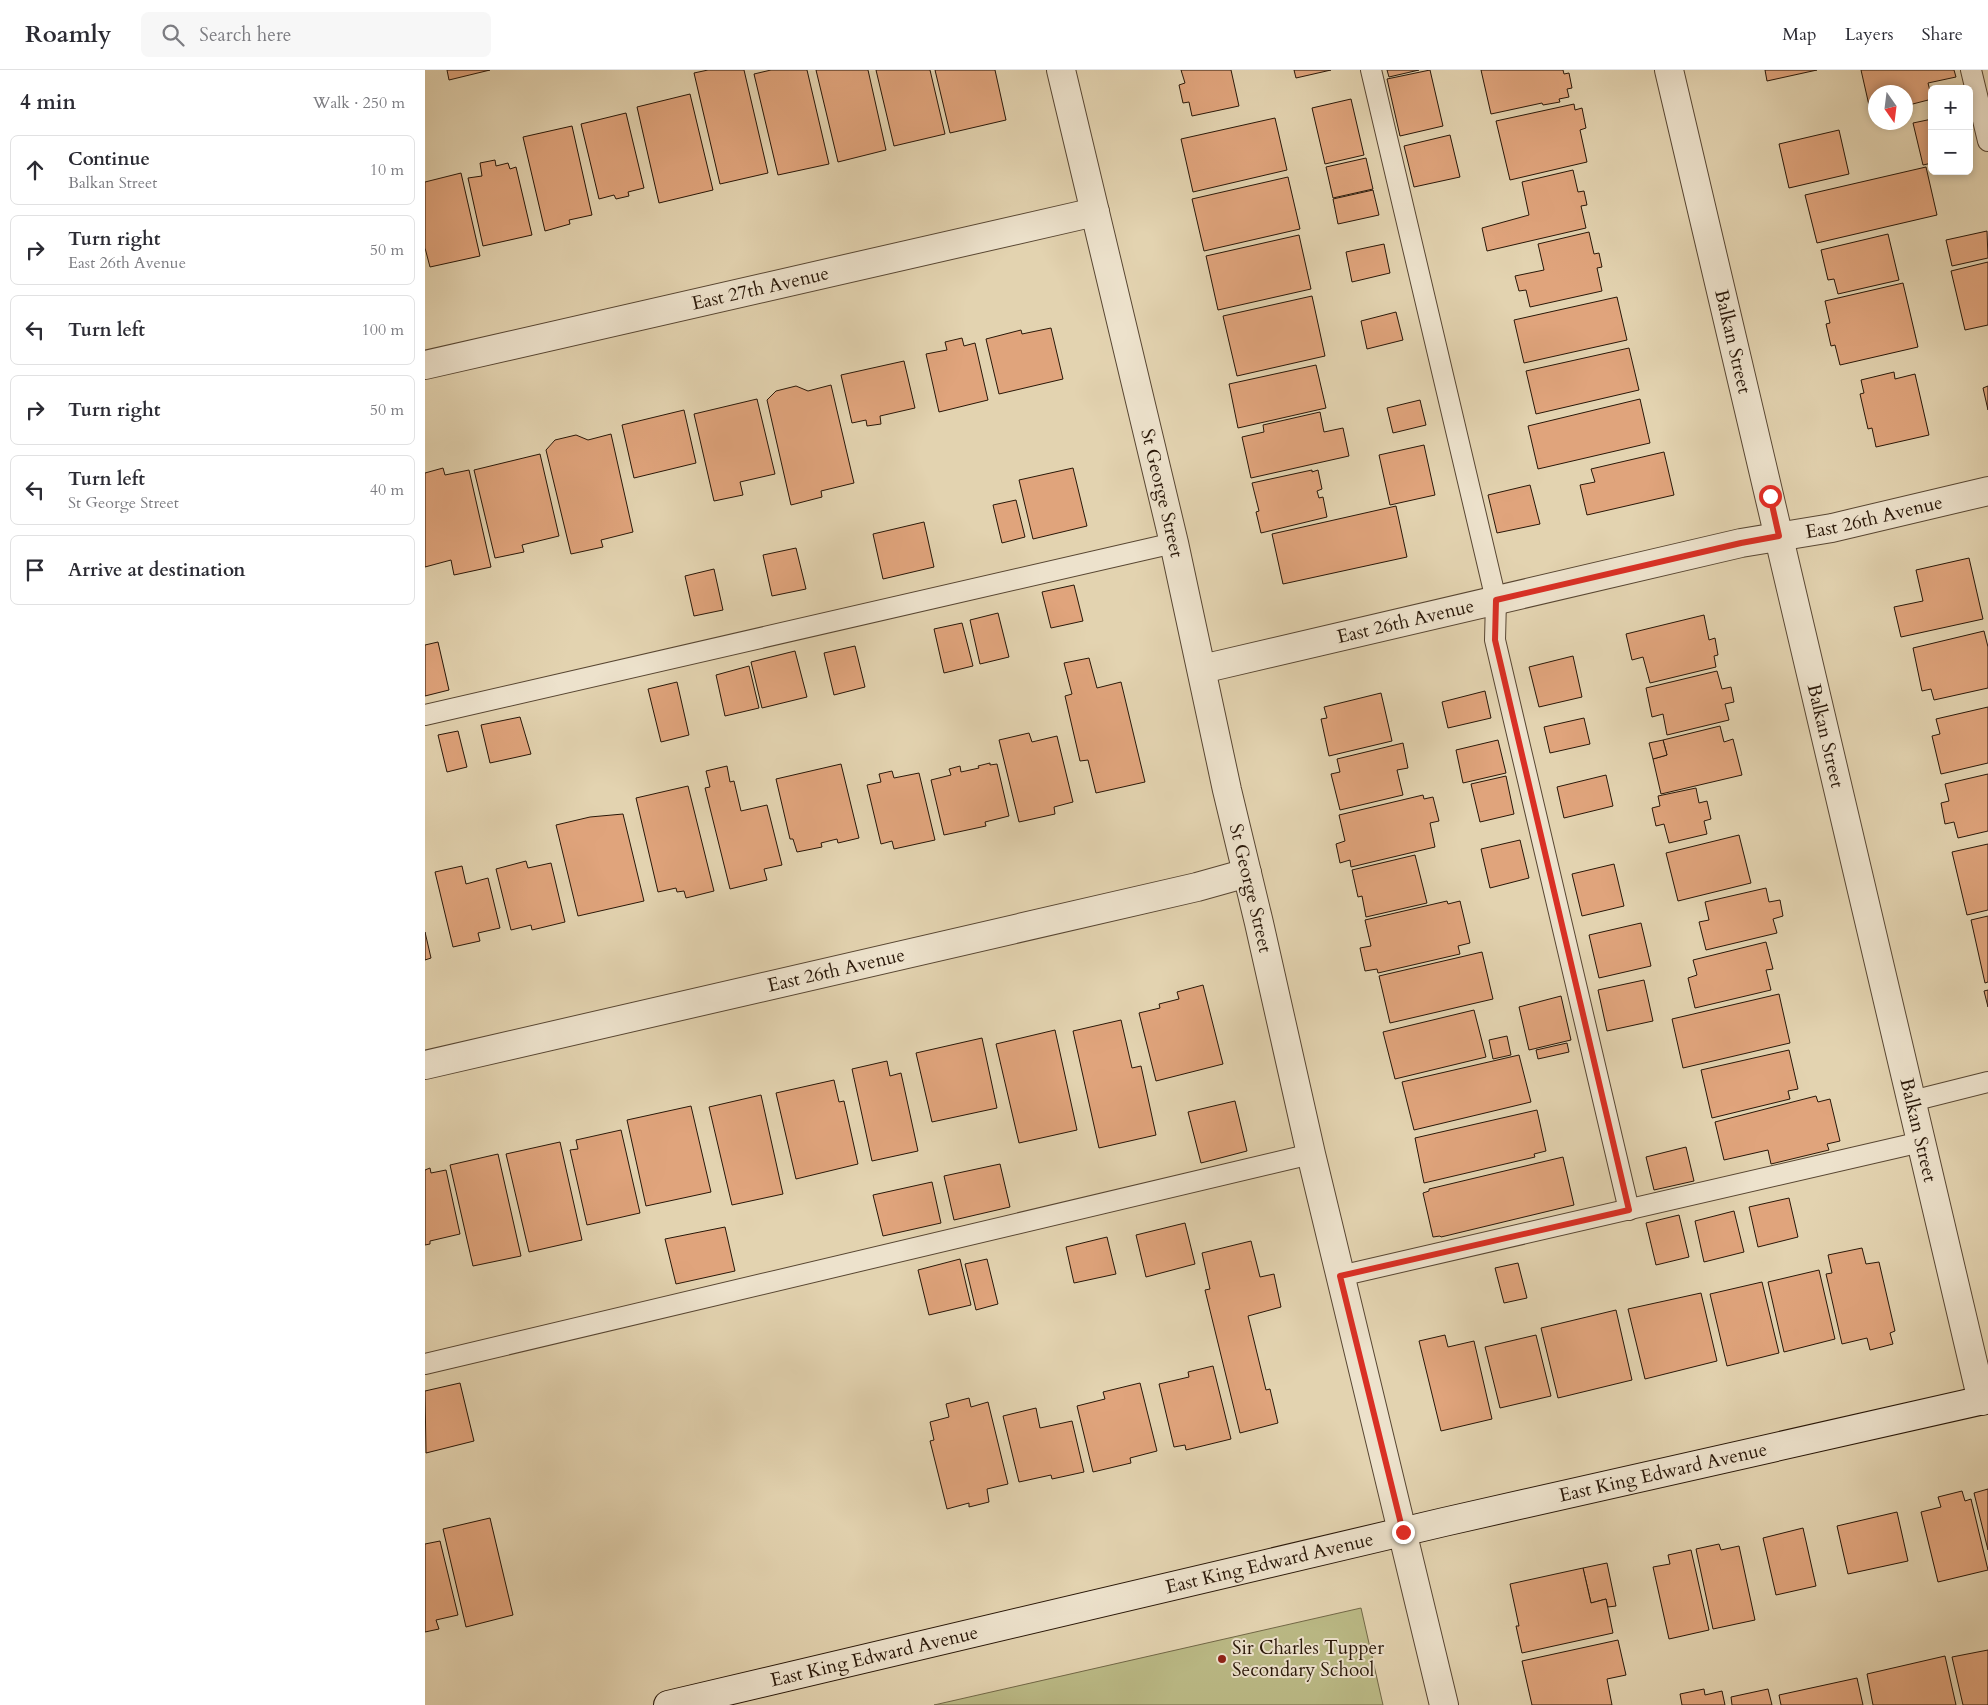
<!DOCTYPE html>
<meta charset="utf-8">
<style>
body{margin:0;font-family:Cardo,serif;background:#f7f7f7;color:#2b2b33}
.controls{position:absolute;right:15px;top:15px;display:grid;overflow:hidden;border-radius:8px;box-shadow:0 2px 8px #0003}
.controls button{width:45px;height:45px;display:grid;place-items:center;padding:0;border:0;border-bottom:1px solid #e1e1e2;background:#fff;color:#2b2b33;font:25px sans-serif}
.compass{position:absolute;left:1443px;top:15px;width:45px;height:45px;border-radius:50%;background:#fff;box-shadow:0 2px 8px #0003;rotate:166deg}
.stop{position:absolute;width:15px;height:15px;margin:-11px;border:4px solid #d93025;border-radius:50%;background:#fff}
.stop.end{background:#d93025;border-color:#fff;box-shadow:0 1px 5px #0008}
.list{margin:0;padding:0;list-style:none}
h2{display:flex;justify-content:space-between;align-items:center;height:65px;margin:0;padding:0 20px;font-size:21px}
h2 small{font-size:16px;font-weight:400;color:#7c7c81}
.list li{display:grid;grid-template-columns:32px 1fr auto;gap:15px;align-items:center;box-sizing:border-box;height:70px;margin:0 10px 10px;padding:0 10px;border:1px solid #e1e1e2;border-radius:8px}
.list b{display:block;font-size:19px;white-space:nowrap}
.list p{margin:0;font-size:16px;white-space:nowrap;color:#7c7c81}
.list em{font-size:16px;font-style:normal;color:#7c7c81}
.icon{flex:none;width:28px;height:28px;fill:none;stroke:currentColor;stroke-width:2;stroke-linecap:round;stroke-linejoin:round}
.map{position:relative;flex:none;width:1563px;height:1635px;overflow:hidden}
header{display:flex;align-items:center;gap:30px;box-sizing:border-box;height:70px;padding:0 25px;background:#fff;border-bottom:1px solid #e1e1e2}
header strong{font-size:24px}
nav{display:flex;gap:28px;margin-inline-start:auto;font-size:18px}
.search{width:350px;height:45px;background:#f7f7f7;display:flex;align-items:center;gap:12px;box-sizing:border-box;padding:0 18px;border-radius:8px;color:#7c7c81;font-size:19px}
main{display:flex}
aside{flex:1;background:#fff}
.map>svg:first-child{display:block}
.grass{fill:#bbba86;stroke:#726847}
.building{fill:#e0a47c;stroke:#291708}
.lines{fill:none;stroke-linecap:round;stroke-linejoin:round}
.service-casing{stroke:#584632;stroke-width:22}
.minor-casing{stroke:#584632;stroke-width:30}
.secondary-casing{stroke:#291708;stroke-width:30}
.service{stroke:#ede2cc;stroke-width:20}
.minor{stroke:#ede2cc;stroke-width:28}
.secondary{stroke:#ede2cc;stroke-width:28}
.route{stroke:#d93025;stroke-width:6}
.poi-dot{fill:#8f2418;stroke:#ede2cc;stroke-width:2}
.labels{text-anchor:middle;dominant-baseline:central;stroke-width:4;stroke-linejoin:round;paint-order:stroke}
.street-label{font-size:19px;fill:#291708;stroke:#ede2cc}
.poi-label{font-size:19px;fill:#291708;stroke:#ede2cc;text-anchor:start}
</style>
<header>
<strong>Roamly</strong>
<div class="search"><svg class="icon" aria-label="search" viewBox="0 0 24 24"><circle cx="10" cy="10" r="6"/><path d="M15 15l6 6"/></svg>Search here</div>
<nav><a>Map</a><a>Layers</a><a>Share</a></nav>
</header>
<main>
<aside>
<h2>4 min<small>Walk · 250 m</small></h2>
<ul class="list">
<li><svg class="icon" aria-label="ahead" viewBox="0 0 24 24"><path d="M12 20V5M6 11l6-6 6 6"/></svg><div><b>Continue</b><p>Balkan Street</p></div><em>10 m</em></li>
<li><svg class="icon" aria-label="right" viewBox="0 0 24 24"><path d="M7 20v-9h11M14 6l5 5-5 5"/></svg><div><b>Turn right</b><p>East 26th Avenue</p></div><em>50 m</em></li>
<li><svg class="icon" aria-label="left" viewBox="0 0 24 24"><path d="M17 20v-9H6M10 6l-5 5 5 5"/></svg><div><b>Turn left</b></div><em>100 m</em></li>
<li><svg class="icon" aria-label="right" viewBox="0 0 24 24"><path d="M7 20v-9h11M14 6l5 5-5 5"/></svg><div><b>Turn right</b></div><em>50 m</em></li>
<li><svg class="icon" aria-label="left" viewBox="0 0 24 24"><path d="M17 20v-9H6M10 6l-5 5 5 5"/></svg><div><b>Turn left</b><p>St George Street</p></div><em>40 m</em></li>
<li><svg class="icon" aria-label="arrive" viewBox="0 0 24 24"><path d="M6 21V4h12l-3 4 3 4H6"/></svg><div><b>Arrive at destination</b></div></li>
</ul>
</aside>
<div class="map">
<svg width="1563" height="1635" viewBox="0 0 1563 1635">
<rect width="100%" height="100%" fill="#e3d3b0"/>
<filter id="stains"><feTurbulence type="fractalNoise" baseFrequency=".004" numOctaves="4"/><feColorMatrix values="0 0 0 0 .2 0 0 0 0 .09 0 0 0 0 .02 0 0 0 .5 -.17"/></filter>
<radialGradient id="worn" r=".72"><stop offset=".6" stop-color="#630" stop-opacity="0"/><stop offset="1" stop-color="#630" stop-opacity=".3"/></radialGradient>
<polygon class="grass" points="936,1538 958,1635 509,1635"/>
<g class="building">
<polygon points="22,0 65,0 24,10"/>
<polygon points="283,0 319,0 343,103 295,114 269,3"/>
<polygon points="346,0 382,0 404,94 353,105 329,4"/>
<polygon points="391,0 443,0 461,80 413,92"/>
<polygon points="451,0 505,0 520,64 469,76"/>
<polygon points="510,0 570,0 581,50 525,63"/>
<polygon points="756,0 806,0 814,36 767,46 764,32 758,33 754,15 760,13"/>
<polygon points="869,0 906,0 871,8"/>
<polygon points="962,0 994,0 964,7"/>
<polygon points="1005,0 1018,56 975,66 962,9"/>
<polygon points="1056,0 1138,0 1139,4 1144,3 1147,18 1142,19 1144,27 1134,29 1135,32 1118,35 1117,33 1066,44"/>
<polygon points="1340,0 1392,0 1342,11"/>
<polygon points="1436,0 1529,0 1531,7 1503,13 1507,29 1480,36 1480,22 1450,22 1450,43 1446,44"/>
<polygon points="265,24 288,120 234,133 212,37"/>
<polygon points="926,29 939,85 900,94 887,38"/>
<polygon points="1149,34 1150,40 1157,38 1161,58 1155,60 1162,92 1085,110 1071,51"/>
<polygon points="201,43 219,118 203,122 204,126 191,129 189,125 174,129 156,54"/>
<polygon points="850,48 862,100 768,122 756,69"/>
<polygon points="1507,49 1507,93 1498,95 1488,53"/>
<polygon points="147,56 167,145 144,150 145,154 120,161 98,67"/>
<polygon points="1414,60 1424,104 1364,118 1354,74"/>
<polygon points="1025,65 1035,107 989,117 979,76"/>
<polygon points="941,88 948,119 908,128 901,97"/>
<polygon points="70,90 71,96 83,93 85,99 91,97 107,165 58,176 43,108 57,106 55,93"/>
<polygon points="1501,97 1512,145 1392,173 1380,125"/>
<polygon points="1148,100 1153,122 1159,121 1162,135 1156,136 1161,158 1062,181 1057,158 1104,145 1097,112"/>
<polygon points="36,103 55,186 5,197 0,178 0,112"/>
<polygon points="863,107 875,159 779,181 767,129"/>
<polygon points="948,120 954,145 913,154 908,129"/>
<polygon points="1562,161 1563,188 1527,196 1521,170"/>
<polygon points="1164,162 1169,184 1174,183 1177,197 1172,198 1177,221 1105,237 1101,220 1094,221 1090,206 1119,200 1113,174"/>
<polygon points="1463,164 1474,210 1413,224 1409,209 1403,210 1396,180"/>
<polygon points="874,165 886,219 793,240 781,186"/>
<polygon points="959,174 965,203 927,212 921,182"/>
<polygon points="1563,192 1563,255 1540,260 1526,201"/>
<polygon points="1478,213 1493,277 1415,295 1410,275 1406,276 1401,254 1405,253 1400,231"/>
<polygon points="887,226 900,286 812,306 798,246"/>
<polygon points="1192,227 1202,270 1099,293 1089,250"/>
<polygon points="971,242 978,270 942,279 936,251"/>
<polygon points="626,258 638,309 574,324 561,269 596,260 597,264"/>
<polygon points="537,268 539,276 550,273 563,330 514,342 501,284 522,280 520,272"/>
<polygon points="1204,278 1214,320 1111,344 1101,301"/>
<polygon points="479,291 490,338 455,346 456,354 442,356 441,350 427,353 416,305"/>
<polygon points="891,295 901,338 813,358 804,314"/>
<polygon points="1469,302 1470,309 1490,304 1504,365 1451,377 1447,358 1443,359 1435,324 1439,323 1436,310"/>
<polygon points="406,315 429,413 396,421 397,427 366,435 342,330 351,321 371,316 383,321"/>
<polygon points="1563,316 1563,340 1558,318"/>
<polygon points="332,329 350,404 315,412 318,425 289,431 269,344"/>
<polygon points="1215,329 1225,373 1113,399 1103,356"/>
<polygon points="995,330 1001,355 968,363 962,338"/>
<polygon points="259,340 271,393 209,408 197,355"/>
<polygon points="895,342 899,362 918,358 924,386 826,408 817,367 839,362 838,355"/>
<polygon points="186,364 208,462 176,470 178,477 146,484 121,380 130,370 151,365 163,370"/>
<polygon points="999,375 1010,425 965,435 954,385"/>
<polygon points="1239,382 1249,425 1162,445 1155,415 1170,412 1166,399"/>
<polygon points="115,384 134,466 97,475 99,482 70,488 49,400"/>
<polygon points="18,398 20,405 44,400 66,497 29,505 26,490 0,497 0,403"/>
<polygon points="648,398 662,456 608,469 594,410"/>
<polygon points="887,400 887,402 893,400 897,419 892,421 894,428 898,427 902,447 836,463 831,442 834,441 827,413"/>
<polygon points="1105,415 1115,454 1072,463 1063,425"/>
<polygon points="591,430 600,467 577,473 568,435"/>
<polygon points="971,436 982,487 858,514 847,464"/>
<polygon points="499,452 509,497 458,509 448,464"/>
<polygon points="371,478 381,519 347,526 338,485"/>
<polygon points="1544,488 1558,549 1476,567 1469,537 1498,531 1491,500"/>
<polygon points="289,499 298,540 269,546 260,506"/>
<polygon points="649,515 658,551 626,558 617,522"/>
<polygon points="573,543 584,587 555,594 545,550"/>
<polygon points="1279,545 1284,570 1290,568 1293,585 1289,586 1291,597 1225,613 1218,587 1207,590 1201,564"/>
<polygon points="537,553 548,596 519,603 509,559"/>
<polygon points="1559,561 1563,577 1563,618 1509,630 1506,619 1497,621 1488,578"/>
<polygon points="13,572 24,620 0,626 0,575"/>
<polygon points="430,576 440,617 409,625 399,583"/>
<polygon points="370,581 382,627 337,638 326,592"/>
<polygon points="1148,586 1157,627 1114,637 1104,597"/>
<polygon points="664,588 672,618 696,612 720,712 671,723 663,690 655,691 640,626 647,624 639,593"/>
<polygon points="324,596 334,638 300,646 291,605"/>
<polygon points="1292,601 1297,619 1306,617 1309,632 1300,634 1304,650 1242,665 1238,644 1227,647 1221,618"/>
<polygon points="252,612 264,665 236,672 223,619"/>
<polygon points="1060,621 1066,648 1023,658 1017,632"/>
<polygon points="956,623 967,671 904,686 896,649 902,648 899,637"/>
<polygon points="1563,637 1563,693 1516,704 1507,666 1515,664 1511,649"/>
<polygon points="95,647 106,684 65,693 56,655"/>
<polygon points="1159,648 1165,674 1125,683 1119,657"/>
<polygon points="1295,656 1299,672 1308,669 1317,705 1236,724 1228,689 1242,685 1238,670"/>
<polygon points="33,661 42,697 22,702 13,665"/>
<polygon points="604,663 607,672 632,666 648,732 629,737 630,744 594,752 574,670"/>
<polygon points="1073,670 1081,703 1038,713 1031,680"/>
<polygon points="1238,670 1242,685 1228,689 1224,673"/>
<polygon points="978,673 983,698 972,700 978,725 915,740 906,704 915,702 912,689"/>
<polygon points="565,693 565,695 572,694 584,746 560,752 561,756 519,765 506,710 526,705 524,699 535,696 536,702 554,698 553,696"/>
<polygon points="416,694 434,768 413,773 412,769 396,773 397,777 372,782 368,769 365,769 351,709"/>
<polygon points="302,696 305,712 309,711 316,741 342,735 357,795 339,799 342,810 305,819 280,718 285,717 281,701"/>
<polygon points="467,701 469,708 494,703 510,770 469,779 467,771 456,774 442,715 456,712 454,704"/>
<polygon points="1563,704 1563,761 1533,768 1529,752 1520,754 1516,733 1524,731 1520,714"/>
<polygon points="1181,705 1188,736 1139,748 1132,717"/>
<polygon points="1081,706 1089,744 1055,752 1046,714"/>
<polygon points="263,716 289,821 261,828 259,821 252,822 251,818 233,822 211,728"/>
<polygon points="1271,718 1274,733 1282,731 1286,749 1279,751 1282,764 1244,773 1239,754 1231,756 1227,738 1235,736 1233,726"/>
<polygon points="998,725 999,729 1008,727 1014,751 1005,753 1010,777 926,797 925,790 915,793 911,774 920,771 914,745"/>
<polygon points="198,744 219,831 153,846 131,755 165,747"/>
<polygon points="1314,765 1326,813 1253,831 1241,783"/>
<polygon points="1095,770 1104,808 1065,818 1056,779"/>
<polygon points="1563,774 1563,840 1542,845 1527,782"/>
<polygon points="990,785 1002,833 941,847 937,826 933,827 927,800"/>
<polygon points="101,791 103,798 126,793 140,852 107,860 106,855 86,860 71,799"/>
<polygon points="1189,794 1199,836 1157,846 1147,804"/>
<polygon points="37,796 41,814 63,808 75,858 53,863 55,871 28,877 10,802"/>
<polygon points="1341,818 1344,832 1355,830 1358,846 1348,849 1352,863 1281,880 1274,852 1284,850 1280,832"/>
<polygon points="1022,831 1023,834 1035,831 1045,873 1033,876 1035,884 953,903 952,899 940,901 935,878 946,876 940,850"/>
<polygon points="1563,846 1563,912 1560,913 1546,850"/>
<polygon points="1216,853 1226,896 1174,908 1164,865"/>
<polygon points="0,862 6,888 0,890"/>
<polygon points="1341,872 1348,899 1341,900 1346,920 1270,938 1263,908 1272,905 1268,890"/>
<polygon points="1057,882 1068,929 965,953 954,906"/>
<polygon points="1219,910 1228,951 1182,961 1173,920"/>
<polygon points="778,915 798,994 731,1011 714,943 735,938 734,934 754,929 752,922"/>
<polygon points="1563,920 1563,937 1559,921"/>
<polygon points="1354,924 1365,973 1258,998 1247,949"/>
<polygon points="1136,926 1146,970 1104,980 1094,937"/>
<polygon points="1049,940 1061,987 970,1009 958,962"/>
<polygon points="696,950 707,998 716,996 731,1065 674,1078 648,961"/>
<polygon points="630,960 652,1060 594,1073 571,974"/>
<polygon points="1082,966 1086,985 1068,989 1064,970"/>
<polygon points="557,968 572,1038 507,1052 491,983"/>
<polygon points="1142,973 1144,982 1113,989 1111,980"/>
<polygon points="1364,980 1373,1019 1363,1021 1365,1029 1287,1048 1276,1000"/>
<polygon points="1094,985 1106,1032 989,1060 977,1012"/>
<polygon points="462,991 465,1006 476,1003 493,1081 447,1091 427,999"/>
<polygon points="409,1010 414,1032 419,1031 433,1094 371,1109 351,1023"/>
<polygon points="336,1025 358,1124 307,1135 284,1037"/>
<polygon points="1391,1026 1393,1032 1405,1029 1415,1071 1402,1074 1404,1080 1346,1094 1343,1080 1299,1090 1290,1052"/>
<polygon points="810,1031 822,1081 776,1093 763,1042"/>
<polygon points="266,1036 286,1122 221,1136 202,1050"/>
<polygon points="1112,1040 1121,1081 1109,1084 1110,1087 999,1113 990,1068"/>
<polygon points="196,1060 215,1143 162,1155 145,1080 153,1079 151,1070"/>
<polygon points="135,1072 157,1170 104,1182 81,1084"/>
<polygon points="1261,1077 1269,1111 1229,1120 1221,1087"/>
<polygon points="73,1084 96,1186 48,1196 25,1095"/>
<polygon points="1138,1087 1149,1135 1016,1167 1015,1166 1008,1167 998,1123 1004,1121 1004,1119"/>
<polygon points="575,1094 585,1137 529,1150 519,1106"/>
<polygon points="5,1098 6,1103 21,1100 35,1164 5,1171 5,1174 0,1175 0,1100"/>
<polygon points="507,1112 516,1153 458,1166 448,1125"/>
<polygon points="1364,1128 1373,1167 1333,1177 1324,1137"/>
<polygon points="1309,1141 1319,1182 1279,1192 1270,1151"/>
<polygon points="1254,1145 1264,1187 1231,1195 1221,1153"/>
<polygon points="760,1153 770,1194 721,1207 711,1165"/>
<polygon points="300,1157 310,1201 251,1214 240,1169"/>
<polygon points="682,1167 691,1204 649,1213 641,1177"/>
<polygon points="826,1171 835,1207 849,1204 856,1237 823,1246 841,1320 845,1319 853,1353 815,1363 780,1220 785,1219 777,1183"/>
<polygon points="1437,1178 1441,1194 1454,1192 1470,1261 1465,1263 1468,1274 1445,1280 1442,1268 1417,1274 1401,1204 1407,1203 1403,1185"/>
<polygon points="535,1189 546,1235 504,1245 493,1200"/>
<polygon points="562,1189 573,1234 551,1240 540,1194"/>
<polygon points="1093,1193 1102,1228 1079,1233 1070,1198"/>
<polygon points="1394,1200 1410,1269 1359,1282 1343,1212"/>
<polygon points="1337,1212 1354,1283 1302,1296 1285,1224"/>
<polygon points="1276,1223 1292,1291 1220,1309 1203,1239"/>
<polygon points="1191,1240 1207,1310 1133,1328 1116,1258"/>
<polygon points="1020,1265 1023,1277 1049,1271 1067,1349 1016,1361 994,1271"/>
<polygon points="1111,1265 1126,1326 1075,1338 1060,1277"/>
<polygon points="788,1296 806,1369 761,1380 760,1375 749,1377 734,1314 764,1307 763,1302"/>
<polygon points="35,1313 49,1371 1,1383 0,1321"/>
<polygon points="715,1313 732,1381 705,1388 706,1393 668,1402 652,1336 680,1329 678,1322"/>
<polygon points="544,1328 546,1337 563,1332 583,1414 562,1419 564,1432 544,1437 544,1433 522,1439 505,1371 509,1370 505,1352 524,1347 521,1334"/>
<polygon points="611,1338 615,1358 647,1351 659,1402 627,1409 626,1405 594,1412 578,1346"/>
<polygon points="1563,1419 1563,1480 1549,1423"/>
<polygon points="1537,1421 1540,1431 1546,1429 1563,1500 1513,1512 1496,1442 1516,1437 1513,1427"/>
<polygon points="1472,1442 1483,1491 1423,1504 1412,1456"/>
<polygon points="65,1448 88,1545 41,1557 18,1459"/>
<polygon points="1378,1458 1391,1516 1351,1525 1338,1468"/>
<polygon points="15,1471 33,1545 11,1550 14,1559 0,1562 0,1474"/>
<polygon points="1294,1474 1296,1480 1314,1476 1330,1550 1288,1559 1271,1479"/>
<polygon points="1266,1480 1284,1560 1244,1569 1228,1497 1245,1494 1243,1485"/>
<polygon points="1182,1493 1191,1536 1183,1537 1181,1529 1166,1533 1158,1498"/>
<polygon points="1158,1498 1166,1533 1181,1529 1188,1563 1097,1583 1091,1556 1094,1556 1085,1514"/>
<polygon points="1193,1570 1201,1605 1182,1609 1187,1635 1107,1635 1097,1591"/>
<polygon points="1563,1580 1563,1635 1538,1635 1527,1587"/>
<polygon points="1520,1586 1531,1635 1448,1635 1442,1604"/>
<polygon points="1432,1608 1438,1635 1356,1635 1354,1625"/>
<polygon points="1279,1619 1280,1625 1297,1621 1300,1635 1257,1635 1255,1624"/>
<polygon points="1343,1619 1347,1635 1307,1635 1306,1627"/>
</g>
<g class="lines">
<g class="service-casing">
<g id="service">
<polyline points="946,0 1071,530 1070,570 1204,1140"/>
<polyline points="1546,0 1563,71"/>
<polyline points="0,645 749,473"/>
<polyline points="1487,1031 1563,1012"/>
<polyline points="915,1206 1496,1072"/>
<polyline points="0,1294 886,1084"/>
</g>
</g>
<g class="minor-casing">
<g id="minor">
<path id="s1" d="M636 0 749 473 802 720 834 853 886 1084 1019 1635"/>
<path id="s2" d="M1244 0 1557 1331"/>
<path id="s3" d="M0 295 670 142"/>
<path id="s4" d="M777 599 1316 473 1407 458 1563 421"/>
<path id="s5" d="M0 995 772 817 822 803"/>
</g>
</g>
<g class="secondary-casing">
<g id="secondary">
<path id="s6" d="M243 1635 1019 1452 1563 1329"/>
</g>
</g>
<use href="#service" class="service"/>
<use href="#minor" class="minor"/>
<use href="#secondary" class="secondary"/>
</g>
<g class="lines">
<polyline class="route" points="978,1462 915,1206 1204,1140 1070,570 1071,530 1316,473 1354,466 1345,426"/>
</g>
<circle class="poi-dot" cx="797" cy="1589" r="5"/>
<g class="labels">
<g class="street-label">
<text stroke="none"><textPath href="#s3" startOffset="344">East 27th Avenue</textPath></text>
<text stroke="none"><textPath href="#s2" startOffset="279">Balkan Street</textPath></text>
<text stroke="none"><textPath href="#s1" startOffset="435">St George Street</textPath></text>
<text stroke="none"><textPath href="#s4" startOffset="689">East 26th Avenue</textPath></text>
<text stroke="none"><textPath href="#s4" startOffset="209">East 26th Avenue</textPath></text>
<text stroke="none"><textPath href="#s2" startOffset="684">Balkan Street</textPath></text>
<text stroke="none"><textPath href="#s1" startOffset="840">St George Street</textPath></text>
<text stroke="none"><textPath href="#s5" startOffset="422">East 26th Avenue</textPath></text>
<text stroke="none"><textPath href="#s2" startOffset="1089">Balkan Street</textPath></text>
<text stroke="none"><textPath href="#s6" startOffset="1022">East King Edward Avenue</textPath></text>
<text stroke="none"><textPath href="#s6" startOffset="618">East King Edward Avenue</textPath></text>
<text stroke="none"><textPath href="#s6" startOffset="212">East King Edward Avenue</textPath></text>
</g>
<g class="poi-label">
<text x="807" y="1578">Sir Charles Tupper<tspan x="807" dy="22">Secondary School</tspan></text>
</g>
</g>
<rect width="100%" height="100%" filter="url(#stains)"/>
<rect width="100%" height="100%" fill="url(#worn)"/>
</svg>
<div class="controls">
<button>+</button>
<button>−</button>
</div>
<svg class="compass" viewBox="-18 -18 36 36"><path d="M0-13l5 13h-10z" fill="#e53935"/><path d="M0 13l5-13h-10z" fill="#7c7c81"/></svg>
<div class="stop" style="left:1345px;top:426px"></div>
<div class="stop end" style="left:978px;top:1462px"></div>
</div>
</main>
